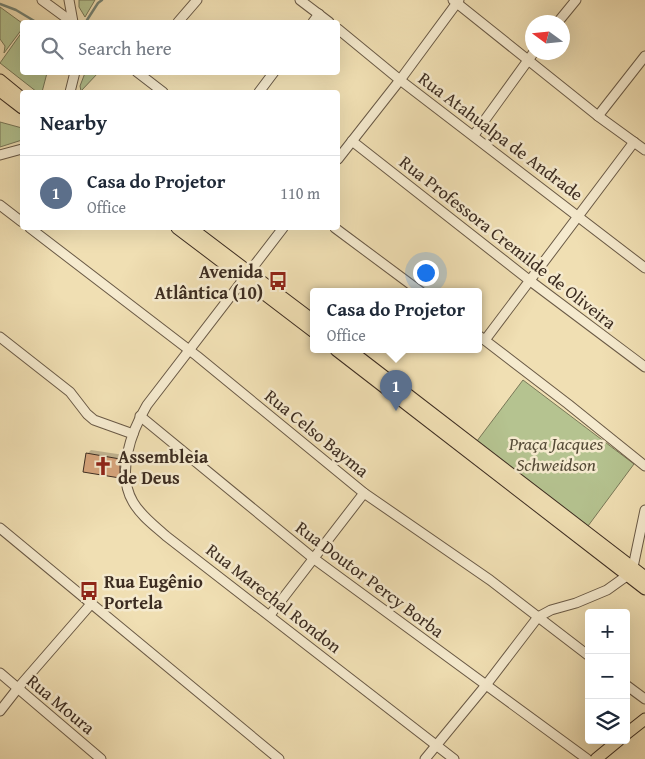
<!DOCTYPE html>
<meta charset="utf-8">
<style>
body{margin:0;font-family:"Gentium Book Plus",serif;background:#f2f2f3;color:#1f2937}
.controls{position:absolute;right:15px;bottom:15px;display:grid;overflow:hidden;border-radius:5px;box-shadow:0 5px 20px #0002}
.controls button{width:45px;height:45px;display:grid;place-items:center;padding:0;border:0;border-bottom:1px solid #e0e1e3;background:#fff;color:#1f2937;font:25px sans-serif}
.compass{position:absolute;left:525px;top:15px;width:45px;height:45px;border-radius:50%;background:#fff;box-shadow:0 5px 20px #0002;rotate:285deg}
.you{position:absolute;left:425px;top:272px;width:18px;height:18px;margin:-12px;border:4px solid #fff;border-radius:50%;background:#1a73e8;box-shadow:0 0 0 8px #1a73e833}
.badge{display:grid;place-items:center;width:32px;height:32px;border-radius:50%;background:#1a73e8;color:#fff;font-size:16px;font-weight:700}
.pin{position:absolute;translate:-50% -41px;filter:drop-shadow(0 1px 2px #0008)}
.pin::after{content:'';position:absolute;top:26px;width:18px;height:15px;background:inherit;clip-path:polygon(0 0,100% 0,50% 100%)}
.popup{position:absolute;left:310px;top:288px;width:172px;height:65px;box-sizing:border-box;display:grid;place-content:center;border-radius:5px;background:#fff;filter:drop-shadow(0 1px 4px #0005);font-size:16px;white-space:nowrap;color:#747a83}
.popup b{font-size:19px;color:#1f2937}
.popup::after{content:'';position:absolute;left:50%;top:100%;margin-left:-10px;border:10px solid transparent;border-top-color:#fff}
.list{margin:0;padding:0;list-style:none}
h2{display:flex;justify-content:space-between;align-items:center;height:65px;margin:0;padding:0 20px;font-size:21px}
h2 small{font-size:16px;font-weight:400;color:#747a83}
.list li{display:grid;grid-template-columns:32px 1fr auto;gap:15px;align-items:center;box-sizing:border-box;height:75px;padding:0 20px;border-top:1px solid #e0e1e3}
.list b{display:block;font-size:19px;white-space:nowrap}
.list p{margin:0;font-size:16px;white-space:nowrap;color:#747a83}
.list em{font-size:16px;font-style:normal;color:#747a83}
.icon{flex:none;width:28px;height:28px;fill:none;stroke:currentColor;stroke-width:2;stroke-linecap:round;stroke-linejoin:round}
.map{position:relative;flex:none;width:645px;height:759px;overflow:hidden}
.search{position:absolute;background:#fff;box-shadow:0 5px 20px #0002;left:20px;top:20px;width:320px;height:55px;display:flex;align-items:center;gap:12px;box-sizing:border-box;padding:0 18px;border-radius:5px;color:#747a83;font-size:19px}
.panel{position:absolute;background:#fff;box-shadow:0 5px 20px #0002;left:20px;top:90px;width:320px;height:140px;border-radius:5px}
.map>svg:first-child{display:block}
.green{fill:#b5c390;stroke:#797858}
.shadow{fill:#0003}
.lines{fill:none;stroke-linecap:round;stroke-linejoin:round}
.stream{stroke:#758374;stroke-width:2.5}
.building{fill:#d6a47b;stroke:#3d2d21}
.minor-casing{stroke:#6a5a46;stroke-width:11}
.major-casing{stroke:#3d2d21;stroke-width:13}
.minor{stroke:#f5eace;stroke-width:9}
.major{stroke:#f0dfb3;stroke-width:11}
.labels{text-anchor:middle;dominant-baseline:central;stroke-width:5;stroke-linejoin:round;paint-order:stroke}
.street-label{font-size:18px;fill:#3d2d21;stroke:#f5eace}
.poi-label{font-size:18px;font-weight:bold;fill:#3d2d21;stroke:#f5eace;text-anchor:start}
.park-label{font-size:18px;font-style:italic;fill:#554b37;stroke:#f5eace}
</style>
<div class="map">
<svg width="645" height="759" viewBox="0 0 645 759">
<rect width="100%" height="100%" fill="#f0dfb3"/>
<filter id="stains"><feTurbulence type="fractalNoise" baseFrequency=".004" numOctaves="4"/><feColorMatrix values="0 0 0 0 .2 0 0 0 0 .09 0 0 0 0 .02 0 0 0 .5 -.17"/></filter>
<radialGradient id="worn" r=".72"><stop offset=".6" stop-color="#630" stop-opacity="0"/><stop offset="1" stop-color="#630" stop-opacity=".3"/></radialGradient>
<g class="green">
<polygon points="79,0 95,0 85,17 79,7"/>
<polygon points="0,7 22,23 22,29 4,53 5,46 0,39"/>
<polygon points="22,32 22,72 47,73 42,92 37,92 0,63"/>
<polygon points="85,73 98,73 81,91 80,86"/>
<polygon points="0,122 22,128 22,140 0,147"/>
<polygon points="523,380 634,464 588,526 477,441"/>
</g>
<polygon class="shadow" points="91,450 124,455 123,473 119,476 87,454"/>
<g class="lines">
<g class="stream">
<polyline points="0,4 16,10 36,22"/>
<polyline points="87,20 98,3 102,0"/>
</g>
</g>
<polygon class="building" points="86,453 120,459 120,478 83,472"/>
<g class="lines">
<g class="minor-casing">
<g id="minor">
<polyline points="42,0 72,22"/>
<polyline points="69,0 73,22"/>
<polyline points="300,0 329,22"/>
<polyline points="453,0 598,116 645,150"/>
<polyline points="178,22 197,0"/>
<polyline points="313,22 319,14"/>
<polyline points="558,22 576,0"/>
<polyline points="338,29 400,80 645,268"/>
<polyline points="137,72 163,92"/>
<polyline points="70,92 75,72"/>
<polyline points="259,92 274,72"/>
<polyline points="598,116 645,56"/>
<polyline points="474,135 534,52"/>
<polyline points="352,141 529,280 645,367"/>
<polyline points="0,155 22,149"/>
<polyline points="338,159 400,80 459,0"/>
<polyline points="0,205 22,222"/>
<polyline points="30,228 197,356 364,493 490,580 589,656"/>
<path d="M283 228 147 405C131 432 116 473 133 502 141 516 155 526 166 536L454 759"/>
<polyline points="335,228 421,292"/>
<polyline points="478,335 568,404 645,466"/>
<polyline points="0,337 70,392 87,414 94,420 133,434"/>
<polyline points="485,340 634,142"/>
<polyline points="140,416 313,558 587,759"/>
<polyline points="0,528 279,759"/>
<polyline points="270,615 364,493"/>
<polyline points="0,673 101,759"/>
<polyline points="626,685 645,699"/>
<polyline points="0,711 18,688 91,604"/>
<polyline points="425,759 486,685 538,617 551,610 576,603 607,590 628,575 633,567 645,510"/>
</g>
</g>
<g class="major-casing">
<g id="major">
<polyline points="0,80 22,98"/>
<polyline points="0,91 22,108"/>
<polyline points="177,228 314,332"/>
<polyline points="191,228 314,321"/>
<polyline points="336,350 645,589"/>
<polyline points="350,350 645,577"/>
<polyline points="626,734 645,719"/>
<polyline points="596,759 619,740"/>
</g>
</g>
<use href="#minor" class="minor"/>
<use href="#major" class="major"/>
</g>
<defs>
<g id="bus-bare" transform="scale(1.5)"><path d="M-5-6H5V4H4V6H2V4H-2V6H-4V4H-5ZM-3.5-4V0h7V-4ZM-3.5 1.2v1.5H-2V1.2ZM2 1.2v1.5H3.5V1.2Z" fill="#8f2418" stroke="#f5eace" stroke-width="2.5" paint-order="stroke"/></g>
<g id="church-bare" transform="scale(1.5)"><path d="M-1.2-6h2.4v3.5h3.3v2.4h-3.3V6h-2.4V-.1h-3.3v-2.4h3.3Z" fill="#8f2418" stroke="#f5eace" stroke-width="2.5" paint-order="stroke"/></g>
</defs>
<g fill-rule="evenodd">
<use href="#bus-bare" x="278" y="281"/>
<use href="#church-bare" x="103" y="466"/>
<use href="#bus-bare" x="89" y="591"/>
</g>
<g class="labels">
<g class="street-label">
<text transform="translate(501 136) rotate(37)">Rua Atahualpa de Andrade</text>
<text transform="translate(508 242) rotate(38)">Rua Professora Cremilde de Oliveira</text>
<text transform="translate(317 433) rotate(39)">Rua Celso Bayma</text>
<text transform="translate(370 579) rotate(37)">Rua Doutor Percy Borba</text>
<text transform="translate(274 598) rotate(38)">Rua Marechal Rondon</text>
<text transform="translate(61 704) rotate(40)">Rua Moura</text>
</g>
<g class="poi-label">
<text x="263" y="271" text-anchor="end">Avenida<tspan x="263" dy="21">Atlântica (10)</tspan></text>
<text x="118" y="456">Assembleia<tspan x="118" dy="21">de Deus</tspan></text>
<text x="104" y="581">Rua Eugênio<tspan x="104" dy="21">Portela</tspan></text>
</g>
<g class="park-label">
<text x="556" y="443">Praça Jacques<tspan x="556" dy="21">Schweidson</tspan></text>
</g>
</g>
<rect width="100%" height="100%" filter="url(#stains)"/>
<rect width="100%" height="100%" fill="url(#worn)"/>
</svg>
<div class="controls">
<button>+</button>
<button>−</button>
<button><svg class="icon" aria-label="layers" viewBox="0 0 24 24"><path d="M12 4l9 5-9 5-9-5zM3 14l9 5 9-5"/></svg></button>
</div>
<svg class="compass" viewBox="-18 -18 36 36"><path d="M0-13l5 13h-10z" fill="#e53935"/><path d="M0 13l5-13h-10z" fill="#747a83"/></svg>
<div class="you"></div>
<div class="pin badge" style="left:396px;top:411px;background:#5c6f8a">1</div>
<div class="popup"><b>Casa do Projetor</b>Office</div>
<div class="search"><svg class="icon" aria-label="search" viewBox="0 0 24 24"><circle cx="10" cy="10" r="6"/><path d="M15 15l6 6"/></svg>Search here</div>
<section class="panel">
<h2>Nearby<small></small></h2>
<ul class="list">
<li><span class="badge" style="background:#5c6f8a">1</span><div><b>Casa do Projetor</b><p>Office</p></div><em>110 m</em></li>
</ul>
</section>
</div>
